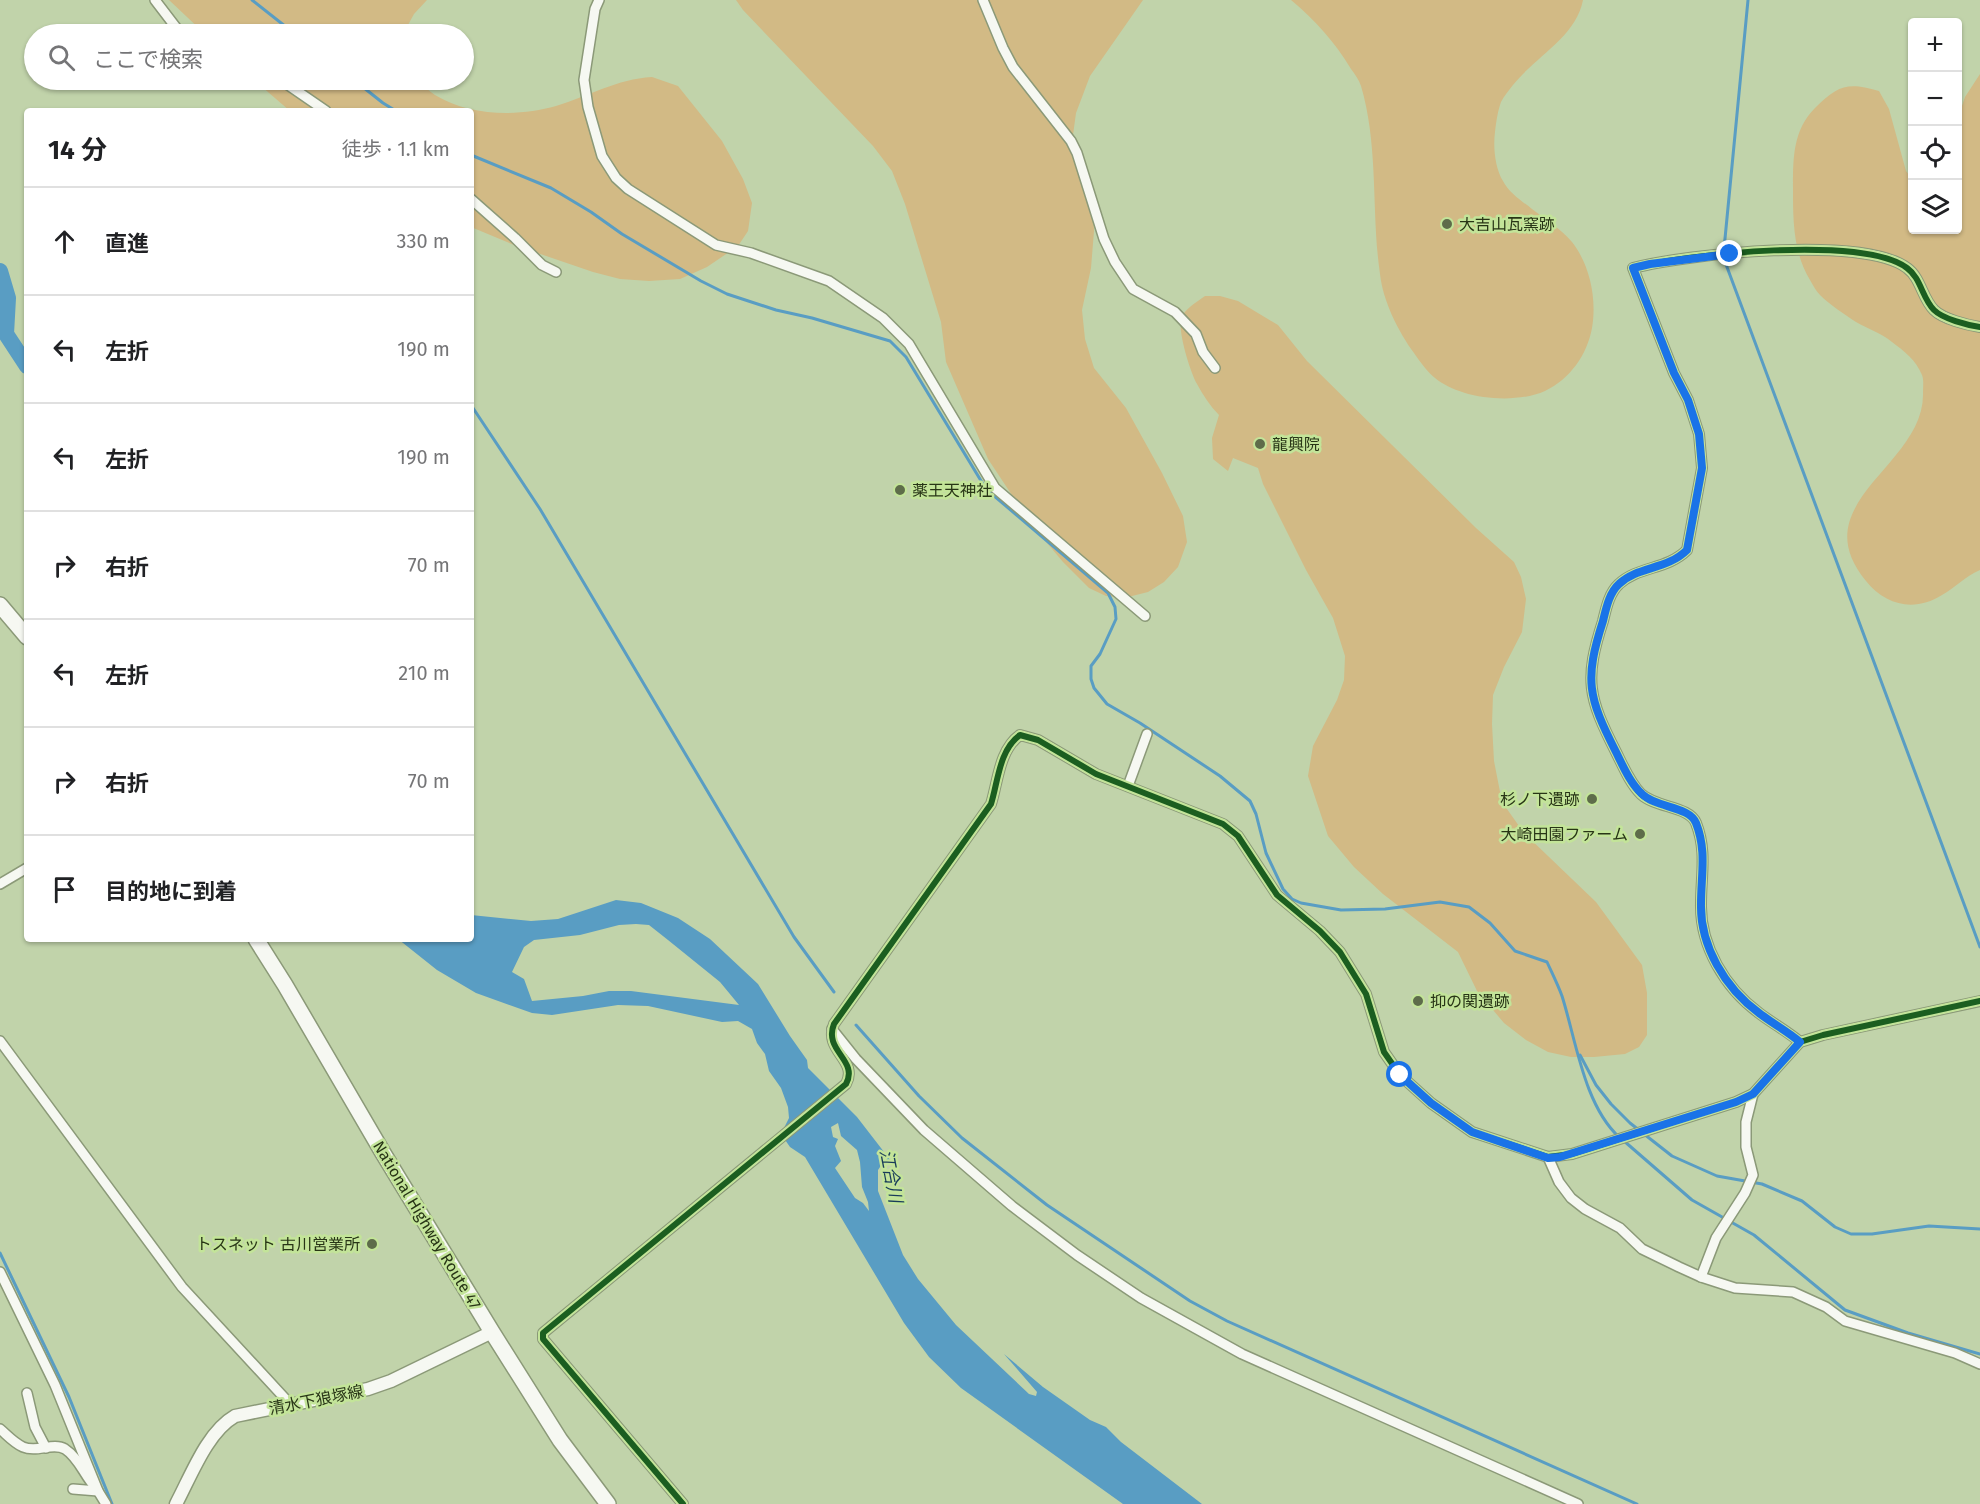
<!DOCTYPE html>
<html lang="ja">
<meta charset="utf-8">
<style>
body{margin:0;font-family:"Fira Sans","Noto Sans JP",sans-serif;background:#f2f2f2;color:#202124}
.controls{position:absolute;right:18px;top:18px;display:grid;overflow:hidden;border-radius:6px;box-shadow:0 2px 4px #0004}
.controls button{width:54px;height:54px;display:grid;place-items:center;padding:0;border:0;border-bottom:2px solid #e0e0e0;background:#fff;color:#202124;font:30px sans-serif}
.stop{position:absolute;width:18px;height:18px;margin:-14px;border:4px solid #1a73e8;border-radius:50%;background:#fff}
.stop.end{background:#1a73e8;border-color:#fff;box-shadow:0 2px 6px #0008}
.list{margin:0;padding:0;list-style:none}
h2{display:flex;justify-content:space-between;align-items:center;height:78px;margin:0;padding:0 24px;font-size:26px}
h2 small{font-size:20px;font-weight:400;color:#757577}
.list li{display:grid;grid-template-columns:39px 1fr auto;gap:18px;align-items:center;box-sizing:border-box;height:108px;padding:0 24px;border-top:2px solid #e0e0e0}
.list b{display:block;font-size:22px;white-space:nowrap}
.list em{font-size:20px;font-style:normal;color:#757577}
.icon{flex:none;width:33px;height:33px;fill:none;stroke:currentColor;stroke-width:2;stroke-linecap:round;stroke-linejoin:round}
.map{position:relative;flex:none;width:1980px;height:1504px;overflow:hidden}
.search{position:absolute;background:#fff;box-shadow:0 2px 4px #0004;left:24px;top:24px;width:450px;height:66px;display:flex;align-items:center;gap:15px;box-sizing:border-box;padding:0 21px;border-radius:33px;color:#757577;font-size:22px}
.panel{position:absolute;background:#fff;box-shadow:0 2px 4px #0004;left:24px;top:108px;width:450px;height:834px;border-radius:6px}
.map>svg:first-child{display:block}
.green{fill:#d2ba85}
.water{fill:#599dc3;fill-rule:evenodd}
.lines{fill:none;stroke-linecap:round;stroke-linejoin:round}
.stream{stroke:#599dc3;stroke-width:3}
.river{stroke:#599dc3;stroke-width:16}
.minor-casing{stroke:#8b9978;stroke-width:12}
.secondary-casing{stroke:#8b9978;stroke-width:15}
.trunk-casing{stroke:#8b9978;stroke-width:18}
.minor{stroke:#f6f8f2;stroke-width:9}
.secondary{stroke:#f6f8f2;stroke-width:12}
.trunk{stroke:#f6f8f2;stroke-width:15}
.cycleway-casing{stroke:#c3e499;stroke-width:10}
.cycleway{stroke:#1b5e20;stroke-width:6}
.route{stroke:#1a73e8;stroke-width:8}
.poi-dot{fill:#5e6c4a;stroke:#c3e499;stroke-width:2}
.labels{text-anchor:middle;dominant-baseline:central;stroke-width:5;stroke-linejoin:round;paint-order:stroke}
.poi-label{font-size:16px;fill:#283516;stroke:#c3e499;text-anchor:start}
.street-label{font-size:16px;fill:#283516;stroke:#c3e499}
.water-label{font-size:18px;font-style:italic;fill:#193c5a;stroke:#c3e499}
</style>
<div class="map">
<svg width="1980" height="1504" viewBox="0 0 1980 1504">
<rect width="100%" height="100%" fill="#c1d3aa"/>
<g class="green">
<polygon points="169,0 427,0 414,14 403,34 205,34"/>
<polygon points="736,0 1143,0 1090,76 1076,113 1073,135 1093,203 1094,231 1091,268 1082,310 1085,339 1094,368 1126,408 1162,473 1183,516 1187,542 1178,567 1164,582 1148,592 1124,598 1106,596 1089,588 1063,562 1031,524 988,459 946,362 941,322 905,204 892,171 873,146 743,10"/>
<path d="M1291 0H1583C1576 37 1536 56 1513 85 1509 90 1504 96 1501 102 1498 110 1496 122 1495 132 1493 147 1495 168 1503 181 1509 193 1522 201 1532 209 1545 219 1561 229 1572 242 1590 265 1597 299 1592 328 1587 355 1570 379 1545 391 1523 401 1488 400 1465 393 1438 384 1430 376 1414 353 1398 331 1383 301 1380 274 1371 212 1379 147 1361 86 1359 80 1355 74 1351 69 1334 41 1316 21 1291 0Z"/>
<path d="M1980 74V570C1964 577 1956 587 1942 595 1915 612 1886 606 1866 581 1801 502 1926 466 1923 392 1923 387 1924 380 1922 375 1916 360 1904 351 1892 342 1881 333 1868 329 1856 322 1844 314 1830 305 1820 295 1816 291 1813 285 1810 280 1793 252 1793 220 1793 188 1793 158 1793 130 1815 108 1838 85 1848 82 1879 91L1889 109 1906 171 1912 179V230H1958V118L1965 97Z"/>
<path d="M652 77 678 86 722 141 743 179 752 203 748 231 738 246 707 267 680 279 649 281 620 279 593 272 514 245 471 227V111H290L254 80H418C423 85 429 91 435 95 469 116 518 117 556 106 589 96 617 79 652 77Z"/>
<path d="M1205 296H1220L1238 301 1278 325 1307 361 1476 528 1514 562 1521 577 1526 599 1522 632 1504 667 1493 695 1492 724 1494 761 1502 802 1524 833 1596 902 1642 965 1647 993V1035L1639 1047 1625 1054 1594 1057H1571L1548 1052 1526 1040 1504 1023 1477 991 1458 952 1383 894 1354 867 1328 836 1308 776 1313 746 1337 700 1344 680 1345 656 1333 618 1306 570 1263 484 1258 468 1233 458 1228 471 1213 459 1212 438 1219 415C1210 406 1203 395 1197 384 1190 372 1178 332 1181 319 1184 309 1197 302 1205 296Z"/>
</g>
<path class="water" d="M616 900 641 903 678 918 710 939 758 984 790 1036 807 1060 808 1068 857 1117 891 1161 882 1164 878 1170V1191L903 1255 918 1279 956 1325 1029 1394 1036 1396 1037 1392 1004 1354 1043 1387 1090 1420 1106 1427 1121 1442 1202 1504H1123L961 1388 929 1357 904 1323 805 1157 790 1147 781 1134 789 1118 788 1107 781 1088 769 1071 765 1054 757 1043 752 1029 738 1021 722 1022 648 1006 618 1005 552 1015 532 1013 476 993 437 970 398 939H471V915L531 921 558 919ZM636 924 649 925 668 940 720 982 739 1005 631 991H609L583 996 532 1001 524 979 512 972 524 947 534 940 580 935 619 925ZM838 1123 841 1136 857 1150 860 1162 862 1187 868 1202 869 1211 863 1203 855 1198 835 1168 841 1161 835 1146 838 1139 833 1137 831 1127Z"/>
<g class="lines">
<g class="stream">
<polyline points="252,0 295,34"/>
<polyline points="354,80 383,103 396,111"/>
<path d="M471 155 551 188 591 212 622 234 701 281 727 294 776 310 812 318 890 341 906 357 986 489 1108 593 1115 607 1116 619 1100 654 1091 666V679L1094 688 1107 704 1140 723 1220 776 1250 801 1256 814 1266 853 1283 889 1292 899 1301 903 1341 910 1385 909 1440 902 1469 907 1490 923 1515 951 1547 962C1552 973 1558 985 1562 996 1576 1040 1584 1105 1619 1137"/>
<polyline points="1724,249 1748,0"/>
<polyline points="1724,259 1980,947"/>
<polyline points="471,405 540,509 794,937 834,992"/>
<polyline points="856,1025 919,1096 962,1138 1047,1205 1190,1301 1227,1321 1637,1504"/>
<polyline points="1580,1055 1596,1085 1611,1104 1630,1123 1672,1156 1717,1176 1762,1184 1802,1201 1835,1227 1851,1234 1872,1234 1929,1226 1980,1229"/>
<polyline points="1624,1141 1692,1200 1754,1235 1845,1310 1908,1333 1980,1354"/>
<polyline points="0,1253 69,1397 112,1504"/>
</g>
<polyline class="river" points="0,271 8,298 6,334 27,366"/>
<g class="minor-casing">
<g id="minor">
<polyline points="155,0 181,34"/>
<polyline points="599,0 595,9 584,80 588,107 602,156 616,178 628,189 716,245 751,253 829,281 883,318 909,344 995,488 1145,616"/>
<polyline points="983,0 1003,48 1013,67 1071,141 1077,153 1104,239 1115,262 1133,289 1175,312 1196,334 1203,352 1215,368"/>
<polyline points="281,80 326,111"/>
<polyline points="471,199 515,238 542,265 556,272"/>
<polyline points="1128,786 1147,734"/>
<polyline points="0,884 27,868"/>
<polyline points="832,1029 856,1059 924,1130 1012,1206 1077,1255 1141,1298 1242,1354 1578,1504"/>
<polyline points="0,1041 182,1287 291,1405"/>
<path d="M1800 1042C1787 1031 1772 1023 1759 1013 1725 988 1700 946 1701 904 1701 875 1707 851 1696 823 1689 806 1656 808 1641 794 1630 783 1623 766 1616 752 1588 697 1584 680 1603 621 1606 609 1609 593 1619 584 1638 566 1667 570 1687 550L1702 468 1699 434 1688 400 1674 373 1633 268C1687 254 1863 235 1907 268 1921 278 1922 298 1934 310 1943 319 1967 325 1980 327"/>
<polyline points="1548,1157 1559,1182 1571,1198 1585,1209 1620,1228 1642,1249 1679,1267 1701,1277 1735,1288 1793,1292 1826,1307 1845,1321 1955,1353 1980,1364"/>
<polyline points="0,1272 55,1385 98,1491 106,1504"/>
<polyline points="1701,1277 1716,1238 1745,1193 1753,1175 1746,1147 1746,1122 1753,1094"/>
<polyline points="27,1393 35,1427 46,1448"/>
<path d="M0 1429C7 1435 14 1443 23 1447 37 1453 53 1442 65 1449 79 1458 84 1475 95 1487"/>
<polyline points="73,1489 98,1491"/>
<path d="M683 1504 543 1339V1333L846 1084C859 1060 823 1051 834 1024L991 804C998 782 999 750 1020 735L1038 740 1096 774 1223 824 1238 836 1277 895 1320 931 1340 952 1366 994 1384 1052 1400 1075 1431 1103 1472 1132 1548 1157 1572 1154 1736 1102 1753 1094 1800 1042 1823 1035 1980 1001"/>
</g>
</g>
<g class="secondary-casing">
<path id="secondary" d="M176 1504C191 1476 207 1432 235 1416L368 1389 391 1381 492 1332"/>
</g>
<g class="trunk-casing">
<g id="trunk">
<polyline points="0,605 27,637"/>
<polyline points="256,939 285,985 383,1153 492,1332 560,1440 608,1504"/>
</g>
</g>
<use href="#minor" class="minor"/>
<use href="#secondary" class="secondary"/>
<use href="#trunk" class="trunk"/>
<g class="cycleway-casing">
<g id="cycleway">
<path d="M1800 1042C1787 1031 1772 1023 1759 1013 1725 988 1700 946 1701 904 1701 875 1707 851 1696 823 1689 806 1656 808 1641 794 1630 783 1623 766 1616 752 1588 697 1584 680 1603 621 1606 609 1609 593 1619 584 1638 566 1667 570 1687 550L1702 468 1699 434 1688 400 1674 373 1633 268C1687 254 1863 235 1907 268 1921 278 1922 298 1934 310 1943 319 1967 325 1980 327"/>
<path d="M683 1504 543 1339V1333L846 1084C859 1060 823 1051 834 1024L991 804C998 782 999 750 1020 735L1038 740 1096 774 1223 824 1238 836 1277 895 1320 931 1340 952 1366 994 1384 1052 1400 1075 1431 1103 1472 1132 1548 1157 1572 1154 1736 1102 1753 1094 1800 1042 1823 1035 1980 1001"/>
</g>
</g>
<use href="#cycleway" class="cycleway"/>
</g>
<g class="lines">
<path class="route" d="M1400 1075 1431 1103 1472 1132 1548 1158 1560 1157 1736 1102 1753 1094 1800 1042C1787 1031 1772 1023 1759 1013 1725 988 1700 946 1701 904 1701 875 1707 851 1696 823 1689 806 1656 808 1642 794 1630 783 1623 766 1616 752 1588 697 1584 680 1603 621 1606 609 1609 593 1619 584 1638 566 1667 570 1687 550L1702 468 1699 434 1688 400 1674 373 1633 268 1650 264 1730 254"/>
</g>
<g class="poi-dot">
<circle cx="1447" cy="224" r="6"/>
<circle cx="1260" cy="444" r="6"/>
<circle cx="900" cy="490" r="6"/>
<circle cx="1592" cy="799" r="6"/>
<circle cx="1640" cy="834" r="6"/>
<circle cx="1418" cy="1001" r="6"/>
<circle cx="372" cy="1244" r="6"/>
</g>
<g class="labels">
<g class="poi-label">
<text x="1459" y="224">大吉山瓦窯跡</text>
<text x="1272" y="444">龍興院</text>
<text x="912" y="490">薬王天神社</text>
<text x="1580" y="799" text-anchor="end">杉ノ下遺跡</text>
<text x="1628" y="834" text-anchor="end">大崎田園ファーム</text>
<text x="1430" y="1001">抑の関遺跡</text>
<text x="360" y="1244" text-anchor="end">トスネット 古川営業所</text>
</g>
<g class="street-label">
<text transform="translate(427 1225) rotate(59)">National Highway Route 47</text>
<text transform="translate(316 1400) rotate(-11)">清水下狼塚線</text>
</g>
<g class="water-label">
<text transform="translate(891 1176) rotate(79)">江合川</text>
</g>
</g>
</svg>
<div class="controls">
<button>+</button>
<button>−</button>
<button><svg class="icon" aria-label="locate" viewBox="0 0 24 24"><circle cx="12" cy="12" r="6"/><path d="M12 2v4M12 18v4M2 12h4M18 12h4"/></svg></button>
<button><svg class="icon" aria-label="layers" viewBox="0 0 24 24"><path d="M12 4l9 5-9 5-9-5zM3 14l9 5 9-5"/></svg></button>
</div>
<div class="stop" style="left:1400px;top:1075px"></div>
<div class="stop end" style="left:1730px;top:254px"></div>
<div class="search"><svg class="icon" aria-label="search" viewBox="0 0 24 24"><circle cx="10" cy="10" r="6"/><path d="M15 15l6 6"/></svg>ここで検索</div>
<section class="panel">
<h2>14 分<small>徒歩 · 1.1 km</small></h2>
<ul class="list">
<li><svg class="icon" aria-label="ahead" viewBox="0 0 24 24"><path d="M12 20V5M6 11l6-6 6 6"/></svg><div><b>直進</b></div><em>330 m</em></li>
<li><svg class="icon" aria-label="left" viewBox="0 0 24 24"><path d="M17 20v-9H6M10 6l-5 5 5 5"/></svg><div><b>左折</b></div><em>190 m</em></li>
<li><svg class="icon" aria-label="left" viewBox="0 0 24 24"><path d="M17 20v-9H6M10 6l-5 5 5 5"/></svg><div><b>左折</b></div><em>190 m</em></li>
<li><svg class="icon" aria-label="right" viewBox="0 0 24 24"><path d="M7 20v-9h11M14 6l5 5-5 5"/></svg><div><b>右折</b></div><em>70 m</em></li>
<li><svg class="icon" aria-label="left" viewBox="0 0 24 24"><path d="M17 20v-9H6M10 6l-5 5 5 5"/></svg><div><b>左折</b></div><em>210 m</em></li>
<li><svg class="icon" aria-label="right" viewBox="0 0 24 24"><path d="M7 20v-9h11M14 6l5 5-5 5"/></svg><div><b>右折</b></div><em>70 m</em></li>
<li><svg class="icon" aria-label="arrive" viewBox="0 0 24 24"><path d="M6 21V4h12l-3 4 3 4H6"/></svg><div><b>目的地に到着</b></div></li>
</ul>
</section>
</div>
